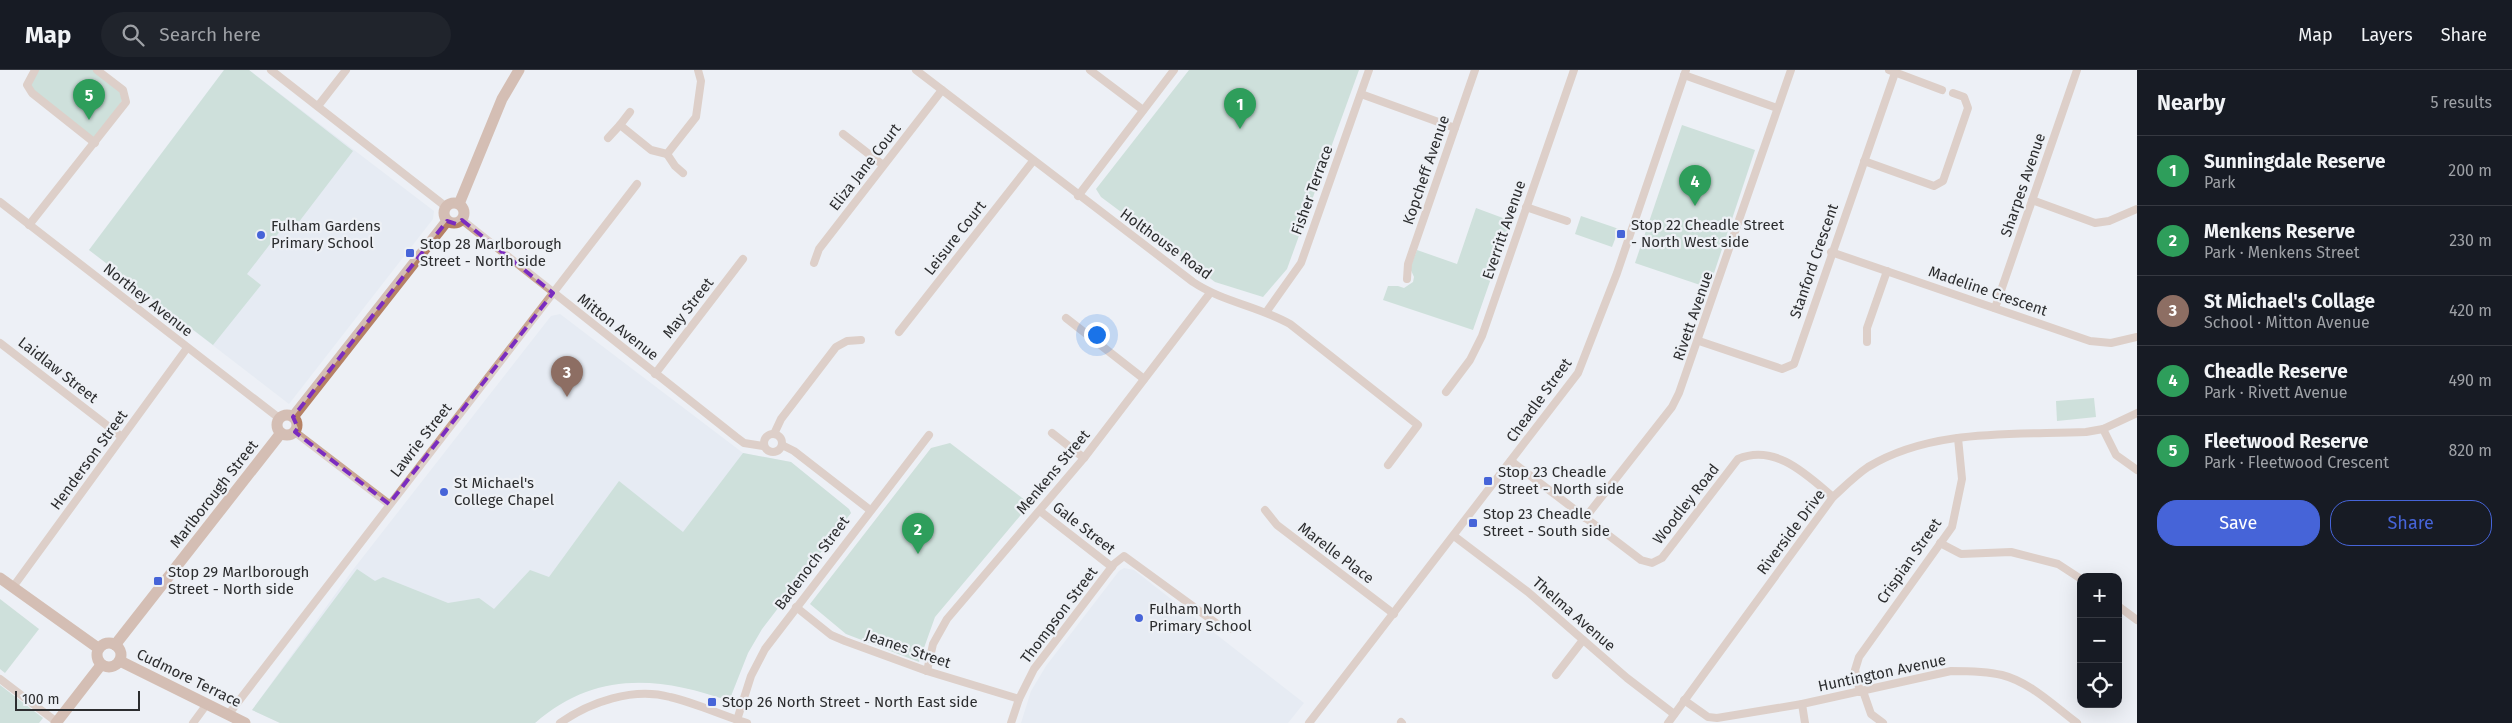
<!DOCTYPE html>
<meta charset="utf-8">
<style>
body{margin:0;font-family:"Fira Sans",sans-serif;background:#20242c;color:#f1f3f6}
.controls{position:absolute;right:15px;bottom:15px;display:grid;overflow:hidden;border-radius:10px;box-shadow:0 5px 20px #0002}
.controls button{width:45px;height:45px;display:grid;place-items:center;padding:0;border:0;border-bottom:1px solid #363941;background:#171b24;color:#f1f3f6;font:25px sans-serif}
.scale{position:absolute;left:15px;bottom:12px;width:125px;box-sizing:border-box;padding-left:5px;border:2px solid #2c2d2f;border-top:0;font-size:14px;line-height:18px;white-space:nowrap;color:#2c2d2f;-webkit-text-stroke:4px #edf0f5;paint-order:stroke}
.you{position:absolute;left:1096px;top:264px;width:18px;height:18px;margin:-12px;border:4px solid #fff;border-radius:50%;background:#1a73e8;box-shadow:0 0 0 8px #1a73e833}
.badge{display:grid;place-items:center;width:32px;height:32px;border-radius:50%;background:#4664d8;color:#fff;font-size:16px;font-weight:700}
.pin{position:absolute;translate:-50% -41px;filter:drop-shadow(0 1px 2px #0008)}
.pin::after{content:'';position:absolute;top:26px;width:18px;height:15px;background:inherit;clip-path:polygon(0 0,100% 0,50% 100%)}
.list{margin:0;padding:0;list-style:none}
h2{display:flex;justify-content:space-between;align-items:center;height:65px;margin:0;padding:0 20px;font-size:21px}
h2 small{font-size:16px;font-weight:400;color:#9ea1a6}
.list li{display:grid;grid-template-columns:32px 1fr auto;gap:15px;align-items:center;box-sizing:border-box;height:70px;padding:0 20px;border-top:1px solid #363941}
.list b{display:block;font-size:19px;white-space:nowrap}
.list p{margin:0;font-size:16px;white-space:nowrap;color:#9ea1a6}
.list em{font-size:16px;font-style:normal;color:#9ea1a6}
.actions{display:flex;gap:10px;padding:15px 20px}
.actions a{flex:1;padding:11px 0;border:1px solid #4664d8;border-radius:20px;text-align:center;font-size:18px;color:#4664d8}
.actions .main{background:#4664d8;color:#fff}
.icon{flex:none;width:28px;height:28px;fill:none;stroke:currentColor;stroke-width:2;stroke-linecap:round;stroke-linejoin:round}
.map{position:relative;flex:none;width:2137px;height:653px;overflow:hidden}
header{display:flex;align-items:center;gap:30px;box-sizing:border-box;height:70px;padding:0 25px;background:#171b24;border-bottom:1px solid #363941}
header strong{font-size:24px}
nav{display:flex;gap:28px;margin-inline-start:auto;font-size:18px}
.search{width:350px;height:45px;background:#20242c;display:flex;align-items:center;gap:12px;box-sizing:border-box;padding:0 18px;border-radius:28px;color:#9ea1a6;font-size:19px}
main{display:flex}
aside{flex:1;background:#171b24}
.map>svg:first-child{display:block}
.built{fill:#dde4ef}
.green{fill:#a8ccba}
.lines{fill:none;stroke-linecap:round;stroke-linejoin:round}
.street{stroke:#caa792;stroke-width:8}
.secondary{stroke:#b68264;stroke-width:11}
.marked{fill:none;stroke:#7b2cbf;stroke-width:4;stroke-dasharray:10 6;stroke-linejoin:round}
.poi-dot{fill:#4664d8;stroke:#edf0f5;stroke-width:2}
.labels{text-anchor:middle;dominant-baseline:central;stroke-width:4.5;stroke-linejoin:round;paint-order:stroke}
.street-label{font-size:15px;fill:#2c2d2f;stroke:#edf0f5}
.poi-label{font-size:15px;fill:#2c2d2f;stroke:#edf0f5;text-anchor:start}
</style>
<header>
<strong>Map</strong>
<div class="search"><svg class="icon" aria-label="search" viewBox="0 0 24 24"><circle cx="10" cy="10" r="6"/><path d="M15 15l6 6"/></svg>Search here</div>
<nav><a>Map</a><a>Layers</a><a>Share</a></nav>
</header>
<main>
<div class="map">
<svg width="2137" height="653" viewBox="0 0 2137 653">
<rect width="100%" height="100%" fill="#edf0f5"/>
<g class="built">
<polygon points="224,0 249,0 434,141 433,149 289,334 89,180"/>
<polygon points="560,244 743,383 791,392 849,439 851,443 762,559 748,583 729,631 696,620 664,613 616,613 584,622 551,639 535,653 280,653 252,640 352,501 551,246"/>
<polygon points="1124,498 1134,500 1304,633 1288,653 1021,653 1031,621 1046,596 1119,501"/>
</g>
<g class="green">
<polygon points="39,0 93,0 120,21 122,31 94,69 34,21 29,15"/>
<polygon points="224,0 249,0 353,81 292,161 284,156 247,204 261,215 213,275 89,180"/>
<polygon points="1189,0 1359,0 1287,199 1263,227 1215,212 1101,127 1096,119"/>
<polygon points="1682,55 1755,80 1709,218 1635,193"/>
<polygon points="1476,138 1511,151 1473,260 1383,230 1388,216 1398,216 1404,218 1413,212 1414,207 1410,198 1417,180 1457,194"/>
<polygon points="1581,146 1619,159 1612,177 1575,164"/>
<polygon points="2094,328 2096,347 2057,351 2056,331"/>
<polygon points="950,373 1030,434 935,547 919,592 846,564 810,534 931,378"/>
<path d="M743 383 791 392 849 439 851 443 762 559 748 583 729 631C658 606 595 601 535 653H280L252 640 357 499 375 511 383 507 448 533 479 528 494 539 530 500 549 507 619 411 683 462Z"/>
<polygon points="0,529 39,559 5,603 0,599"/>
<polygon points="0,615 43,648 39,653 0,653"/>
</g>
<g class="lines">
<g class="street">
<polyline points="35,0 27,15 32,23 95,73"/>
<polyline points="271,0 445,136"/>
<path d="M916 0 1193 212C1223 232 1258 236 1290 254L1418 355 1388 395"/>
<polyline points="1090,0 1143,40"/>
<polyline points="1889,0 1942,20"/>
<polyline points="1684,5 1777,38"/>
<polyline points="1361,24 1455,58"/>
<polyline points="318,36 346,0"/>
<polyline points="620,55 630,42"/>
<polyline points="843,64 883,95"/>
<polyline points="608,68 620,55 651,80 667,84 696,47 701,11 698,0"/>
<polyline points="667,84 675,96 683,103"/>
<polyline points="1864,91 1934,116 1943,111 1968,38 1964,27 1953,23"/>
<polyline points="1078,126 1174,0"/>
<polyline points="2032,130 2095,153 2109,151 2137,139"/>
<polyline points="0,132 279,348"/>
<polyline points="1526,137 1567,151"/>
<polyline points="462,150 736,367 744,373 763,376"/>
<polyline points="29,155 126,32 123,20 97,0"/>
<polyline points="1831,182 2090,271 2111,273 2137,267"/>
<polyline points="814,193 819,179 942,20"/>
<polyline points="1407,209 1408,194 1475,0"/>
<polyline points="1995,238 2077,0"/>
<polyline points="1267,241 1301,193 1369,0"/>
<polyline points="1066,248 1144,309"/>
<polyline points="899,262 1033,91"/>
<polyline points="1699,271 1782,299 1794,294 1895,3"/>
<polyline points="1867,272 1867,258 1887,201"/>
<polyline points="0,273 122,367"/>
<polyline points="655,304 743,189"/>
<polyline points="1446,322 1470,290 1482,266 1574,0"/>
<polyline points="2103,359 2116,385 2137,400"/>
<polyline points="295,362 389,434"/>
<polyline points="1052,363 1084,388"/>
<circle cx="773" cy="373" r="9"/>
<polyline points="774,364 781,349 836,277 847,271 861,270"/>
<polyline points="782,375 794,381 870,440"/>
<path d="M1511 391 1641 490 1652 493 1662 488 1738 389C1775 373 1807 405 1833 427"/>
<polyline points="1265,440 1277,455 1394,544"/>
<polyline points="1040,441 1112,497"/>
<polyline points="1585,448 1672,337 1679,323 1791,0"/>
<polyline points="1454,466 1528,522 1627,608 1674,644"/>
<polyline points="1940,473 1961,484 2011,482 2058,494 2081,509"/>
<polyline points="13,517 187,278"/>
<polyline points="2118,536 2137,550"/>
<polyline points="796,537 831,565 845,571 927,601 1019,629"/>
<polyline points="927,601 933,574 947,549 1084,388 1210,223"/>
<polyline points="1556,605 1583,570"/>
<polyline points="0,609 58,653"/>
<polyline points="1863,621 1871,644 1883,653"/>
<polyline points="1860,622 1855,600 1859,587 1952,457 1962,409 1958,368"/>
<path d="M1684 630 1708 647 1717 648 1802 634 1951 601C1968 601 1985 601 2002 605 2030 612 2054 636 2077 653"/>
<polyline points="1802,634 1805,653"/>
<polyline points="228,645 637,114"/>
<polyline points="737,650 751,606 765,579 929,365"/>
<polyline points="1401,652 1402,653"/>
<polyline points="193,653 207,634"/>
<path d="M560 653C590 632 633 617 670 627 696 633 721 645 747 653"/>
<polyline points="1011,653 1019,629 1034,599 1114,494 1124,486 1220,556 1230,559"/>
<polyline points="1309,653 1578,303 1617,203 1686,0"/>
<path d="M1668 653 1833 427C1844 417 1856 405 1868 397 1932 358 2014 365 2086 362L2103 359 2137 343"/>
</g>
<g class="secondary">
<circle cx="454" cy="143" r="10"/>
<polyline points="459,134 502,29 519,0"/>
<circle cx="287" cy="355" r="10"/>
<polyline points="293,347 447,151"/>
<polyline points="0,508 98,578"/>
<circle cx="109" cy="585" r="12"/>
<polyline points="115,575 281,363"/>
<polyline points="120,591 245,653"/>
<polyline points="56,653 101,595"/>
</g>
</g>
<path d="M0 0H2137V653H0ZM462 150 553 223 389 434 295 362 298 358 293 347 447 151 456 154Z" fill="#edf0f5" fill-opacity=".55" fill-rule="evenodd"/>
<path class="marked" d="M462 150 553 223 389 434 295 362 298 358 293 347 447 151 456 154Z"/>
<g class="poi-dot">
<rect x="1616" y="159" width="10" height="10" rx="2.5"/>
<circle cx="261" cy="165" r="5"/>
<rect x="405" y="178" width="10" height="10" rx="2.5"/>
<rect x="1483" y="406" width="10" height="10" rx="2.5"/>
<circle cx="444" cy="422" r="5"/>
<rect x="1468" y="448" width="10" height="10" rx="2.5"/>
<rect x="153" y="506" width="10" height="10" rx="2.5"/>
<circle cx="1139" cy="548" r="5"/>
<rect x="707" y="627" width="10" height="10" rx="2.5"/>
</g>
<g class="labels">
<g class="street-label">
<text transform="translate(865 97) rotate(-52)">Eliza Jane Court</text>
<text transform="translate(1426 100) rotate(-71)">Kopcheff Avenue</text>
<text transform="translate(2023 115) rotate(-71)">Sharpes Avenue</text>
<text transform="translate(1312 120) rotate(-70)">Fisher Terrace</text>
<text transform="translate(1504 160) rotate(-71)">Everritt Avenue</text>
<text transform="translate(955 168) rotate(-52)">Leisure Court</text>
<text transform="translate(1166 174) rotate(36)">Holthouse Road</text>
<text transform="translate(1814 191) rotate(-71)">Stanford Crescent</text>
<text transform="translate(1988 221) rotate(19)">Madeline Crescent</text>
<text transform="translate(148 230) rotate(38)">Northey Avenue</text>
<text transform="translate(688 238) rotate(-52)">May Street</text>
<text transform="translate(1693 246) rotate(-71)">Rivett Avenue</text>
<text transform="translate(618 257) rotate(38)">Mitton Avenue</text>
<text transform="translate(58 300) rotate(38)">Laidlaw Street</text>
<text transform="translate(1539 330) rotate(-54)">Cheadle Street</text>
<text transform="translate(421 370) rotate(-52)">Lawrie Street</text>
<text transform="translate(89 390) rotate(-54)">Henderson Street</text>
<text transform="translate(1053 402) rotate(-50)">Menkens Street</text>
<text transform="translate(214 424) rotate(-52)">Marlborough Street</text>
<text transform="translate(1686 434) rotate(-52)">Woodley Road</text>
<text transform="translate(1084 458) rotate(38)">Gale Street</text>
<text transform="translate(1791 462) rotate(-53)">Riverside Drive</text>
<text transform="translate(1336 483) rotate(37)">Marelle Place</text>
<text transform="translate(1909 491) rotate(-55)">Crispian Street</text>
<text transform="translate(812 493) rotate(-53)">Badenoch Street</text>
<text transform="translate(1574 544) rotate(41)">Thelma Avenue</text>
<text transform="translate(1059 545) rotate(-53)">Thompson Street</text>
<text transform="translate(908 579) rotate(19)">Jeanes Street</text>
<text transform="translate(1882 603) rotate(-12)">Huntington Avenue</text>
<text transform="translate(189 608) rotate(26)">Cudmore Terrace</text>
</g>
<g class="poi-label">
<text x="1631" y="155">Stop 22 Cheadle Street<tspan x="1631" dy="17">- North West side</tspan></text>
<text x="271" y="156">Fulham Gardens<tspan x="271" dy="17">Primary School</tspan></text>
<text x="420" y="174">Stop 28 Marlborough<tspan x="420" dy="17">Street - North side</tspan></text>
<text x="1498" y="402">Stop 23 Cheadle<tspan x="1498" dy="17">Street - North side</tspan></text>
<text x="454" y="413">St Michael's<tspan x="454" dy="17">College Chapel</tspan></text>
<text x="1483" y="444">Stop 23 Cheadle<tspan x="1483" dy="17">Street - South side</tspan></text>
<text x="168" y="502">Stop 29 Marlborough<tspan x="168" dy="17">Street - North side</tspan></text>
<text x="1149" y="539">Fulham North<tspan x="1149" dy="17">Primary School</tspan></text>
<text x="722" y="632">Stop 26 North Street - North East side</text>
</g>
</g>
</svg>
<div class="controls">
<button>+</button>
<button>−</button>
<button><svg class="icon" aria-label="locate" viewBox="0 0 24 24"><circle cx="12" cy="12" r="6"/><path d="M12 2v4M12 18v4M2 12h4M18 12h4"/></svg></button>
</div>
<div class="scale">100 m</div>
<div class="you"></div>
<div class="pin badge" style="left:1240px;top:59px;background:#2e9e5b">1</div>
<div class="pin badge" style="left:918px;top:484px;background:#2e9e5b">2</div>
<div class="pin badge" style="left:567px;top:327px;background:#8d6e63">3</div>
<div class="pin badge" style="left:1695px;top:136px;background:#2e9e5b">4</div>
<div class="pin badge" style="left:89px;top:50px;background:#2e9e5b">5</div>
</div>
<aside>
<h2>Nearby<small>5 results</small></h2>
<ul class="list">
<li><span class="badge" style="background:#2e9e5b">1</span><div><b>Sunningdale Reserve</b><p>Park</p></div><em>200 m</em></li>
<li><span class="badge" style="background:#2e9e5b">2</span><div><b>Menkens Reserve</b><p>Park · Menkens Street</p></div><em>230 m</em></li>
<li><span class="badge" style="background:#8d6e63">3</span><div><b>St Michael's Collage</b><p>School · Mitton Avenue</p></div><em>420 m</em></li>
<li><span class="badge" style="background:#2e9e5b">4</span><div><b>Cheadle Reserve</b><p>Park · Rivett Avenue</p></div><em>490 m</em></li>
<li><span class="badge" style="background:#2e9e5b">5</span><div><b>Fleetwood Reserve</b><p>Park · Fleetwood Crescent</p></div><em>820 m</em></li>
</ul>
<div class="actions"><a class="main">Save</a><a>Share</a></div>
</aside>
</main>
